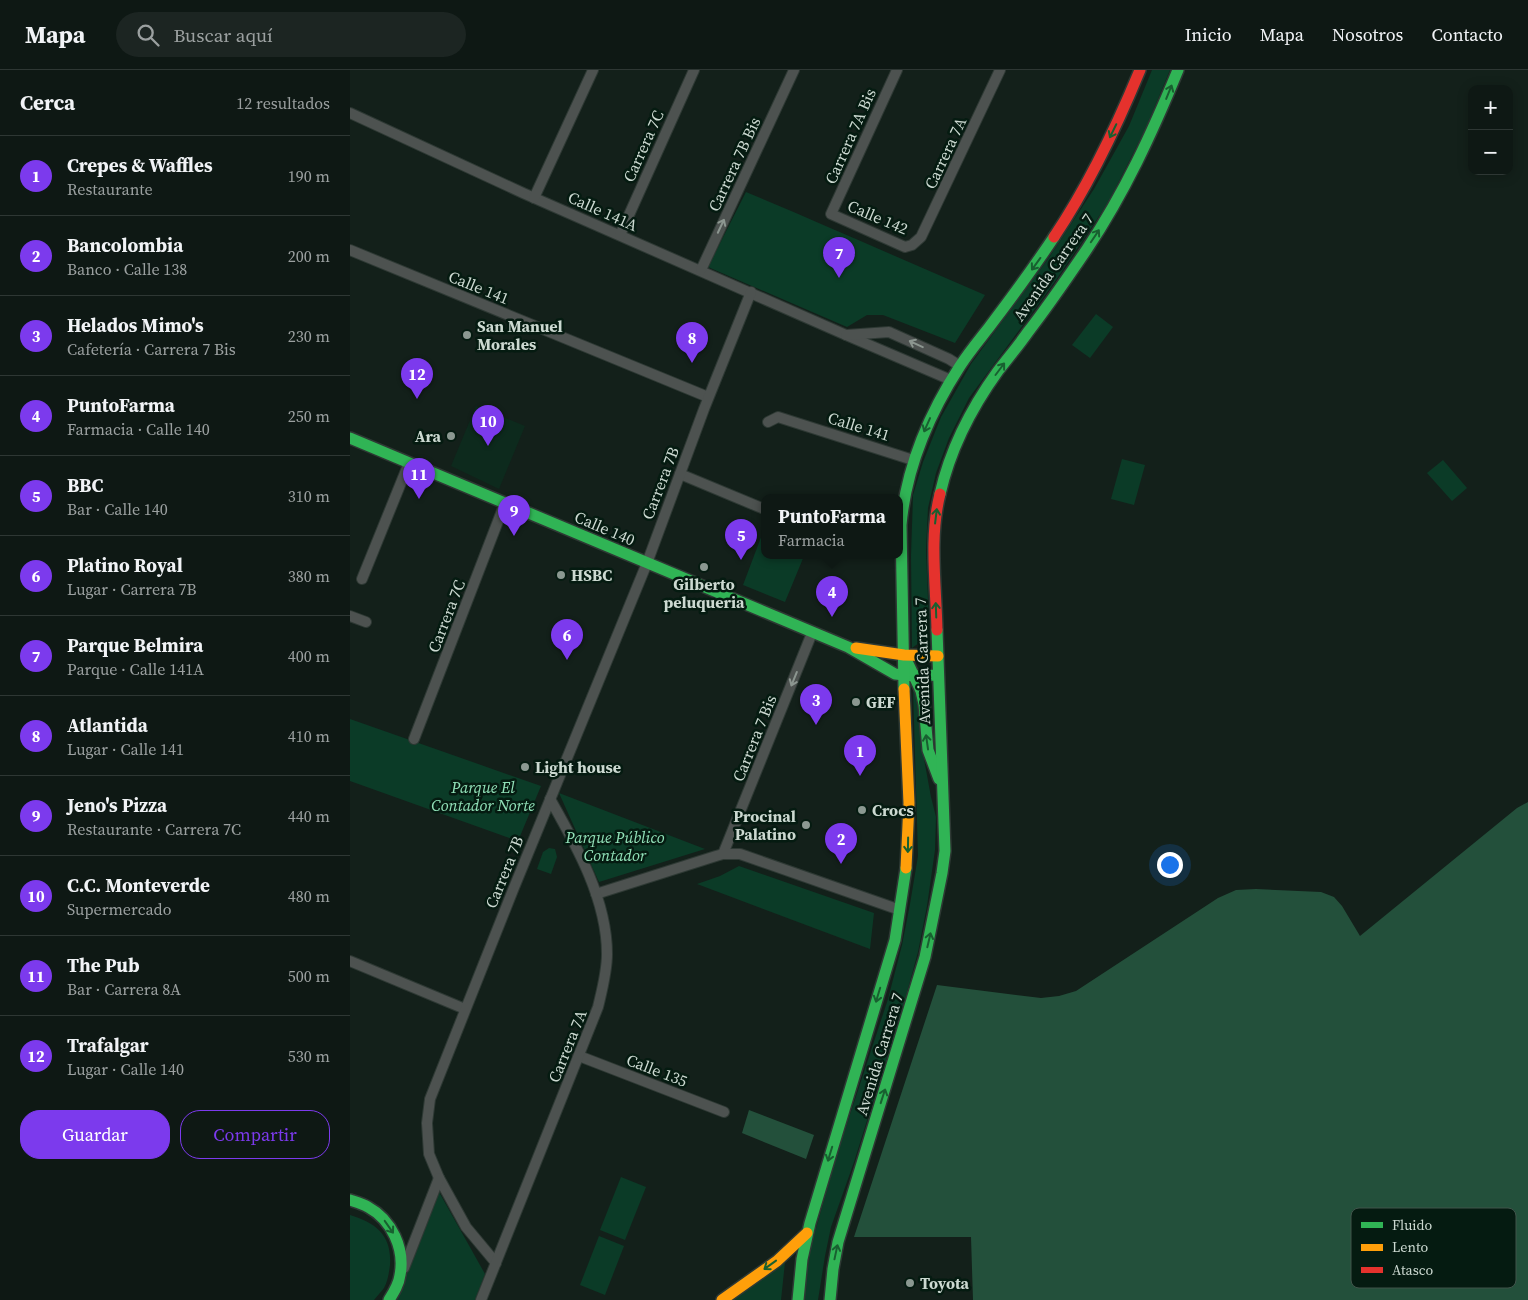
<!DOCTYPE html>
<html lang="es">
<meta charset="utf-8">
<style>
body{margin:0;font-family:"Source Serif 4",serif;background:#1c2522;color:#f1f3f6}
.controls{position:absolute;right:15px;top:15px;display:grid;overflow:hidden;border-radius:10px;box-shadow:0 2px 12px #0003}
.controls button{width:45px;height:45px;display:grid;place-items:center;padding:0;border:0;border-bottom:1px solid #2e3734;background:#0e1814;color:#f1f3f6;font:25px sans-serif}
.you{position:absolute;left:819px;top:794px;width:18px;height:18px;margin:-12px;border:4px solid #fff;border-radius:50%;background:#1a73e8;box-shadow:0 0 0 8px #1a73e833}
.badge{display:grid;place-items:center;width:32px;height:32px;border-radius:50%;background:#7c3aed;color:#fff;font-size:16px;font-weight:700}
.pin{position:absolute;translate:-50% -41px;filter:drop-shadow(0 1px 2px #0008)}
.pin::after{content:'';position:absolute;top:26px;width:18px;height:15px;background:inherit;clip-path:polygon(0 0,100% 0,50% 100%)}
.popup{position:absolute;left:411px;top:424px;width:142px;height:65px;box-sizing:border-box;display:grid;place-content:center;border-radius:10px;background:#0e1814;filter:drop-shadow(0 1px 4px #0005);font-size:16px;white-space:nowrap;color:#9ba0a0}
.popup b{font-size:19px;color:#f1f3f6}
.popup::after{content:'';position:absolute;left:50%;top:100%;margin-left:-10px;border:10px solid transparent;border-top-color:#0e1814}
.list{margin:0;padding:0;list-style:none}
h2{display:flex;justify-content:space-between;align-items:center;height:65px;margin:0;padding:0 20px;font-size:21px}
h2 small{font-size:16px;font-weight:400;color:#9ba0a0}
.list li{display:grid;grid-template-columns:32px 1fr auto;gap:15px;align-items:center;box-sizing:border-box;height:80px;padding:0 20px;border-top:1px solid #2e3734}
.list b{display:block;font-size:19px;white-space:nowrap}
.list p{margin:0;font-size:16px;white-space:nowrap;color:#9ba0a0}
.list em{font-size:16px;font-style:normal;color:#9ba0a0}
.actions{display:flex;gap:10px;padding:15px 20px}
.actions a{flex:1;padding:11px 0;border:1px solid #7c3aed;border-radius:20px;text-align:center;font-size:18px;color:#7c3aed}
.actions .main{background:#7c3aed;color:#fff}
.icon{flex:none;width:28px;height:28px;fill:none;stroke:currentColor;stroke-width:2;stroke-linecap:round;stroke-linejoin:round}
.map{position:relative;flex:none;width:1178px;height:1230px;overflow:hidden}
header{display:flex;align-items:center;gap:30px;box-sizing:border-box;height:70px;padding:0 25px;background:#0e1814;border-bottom:1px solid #2e3734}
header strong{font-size:24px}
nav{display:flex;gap:28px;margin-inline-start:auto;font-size:18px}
.search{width:350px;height:45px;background:#1c2522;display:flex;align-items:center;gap:12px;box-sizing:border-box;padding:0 18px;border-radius:28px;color:#9ba0a0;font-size:19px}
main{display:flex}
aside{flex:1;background:#0e1814}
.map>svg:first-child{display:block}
.built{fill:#0d2a1d}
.green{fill:#0b3b27}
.forest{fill:#23503b}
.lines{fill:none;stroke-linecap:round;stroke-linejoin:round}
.street-casing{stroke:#2e3934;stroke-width:12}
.fast-casing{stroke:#2e3934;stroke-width:14}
.slow-casing{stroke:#2e3934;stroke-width:14}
.jam-casing{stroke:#2e3934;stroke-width:14}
.street{stroke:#4d5250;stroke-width:10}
.fast{stroke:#30b455;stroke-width:11}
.slow{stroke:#ff9f0a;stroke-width:11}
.jam{stroke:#e5322d;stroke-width:11}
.oneway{stroke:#186030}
.oneway2{stroke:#8c9690}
.poi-dot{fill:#8b9891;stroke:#051b11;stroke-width:2}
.labels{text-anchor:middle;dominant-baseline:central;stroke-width:5;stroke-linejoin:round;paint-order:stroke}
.street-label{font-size:16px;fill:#ccd9d1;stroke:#051b11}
.poi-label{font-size:16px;font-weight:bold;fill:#ccd9d1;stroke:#051b11;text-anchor:start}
.park-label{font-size:16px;font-style:italic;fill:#91e1b8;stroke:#051b11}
.key{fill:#051b11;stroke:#41544b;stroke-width:1}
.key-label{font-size:14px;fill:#ccd9d1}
</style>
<header>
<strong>Mapa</strong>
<div class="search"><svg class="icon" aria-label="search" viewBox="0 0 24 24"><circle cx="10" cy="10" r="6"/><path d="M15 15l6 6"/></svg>Buscar aquí</div>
<nav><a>Inicio</a><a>Mapa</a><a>Nosotros</a><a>Contacto</a></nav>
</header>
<main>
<aside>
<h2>Cerca<small>12 resultados</small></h2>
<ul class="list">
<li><span class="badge">1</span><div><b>Crepes &amp; Waffles</b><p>Restaurante</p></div><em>190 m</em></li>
<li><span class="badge">2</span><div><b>Bancolombia</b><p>Banco · Calle 138</p></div><em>200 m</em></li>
<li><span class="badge">3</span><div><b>Helados Mimo's</b><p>Cafetería · Carrera 7 Bis</p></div><em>230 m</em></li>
<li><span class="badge">4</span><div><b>PuntoFarma</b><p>Farmacia · Calle 140</p></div><em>250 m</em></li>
<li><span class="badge">5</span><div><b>BBC</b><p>Bar · Calle 140</p></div><em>310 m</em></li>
<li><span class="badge">6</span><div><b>Platino Royal</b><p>Lugar · Carrera 7B</p></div><em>380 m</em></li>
<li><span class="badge">7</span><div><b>Parque Belmira</b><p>Parque · Calle 141A</p></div><em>400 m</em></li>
<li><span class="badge">8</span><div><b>Atlantida</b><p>Lugar · Calle 141</p></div><em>410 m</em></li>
<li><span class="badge">9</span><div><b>Jeno's Pizza</b><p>Restaurante · Carrera 7C</p></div><em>440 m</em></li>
<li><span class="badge">10</span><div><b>C.C. Monteverde</b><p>Supermercado</p></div><em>480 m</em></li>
<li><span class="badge">11</span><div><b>The Pub</b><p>Bar · Carrera 8A</p></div><em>500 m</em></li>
<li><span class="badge">12</span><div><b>Trafalgar</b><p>Lugar · Calle 140</p></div><em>530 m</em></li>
</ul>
<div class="actions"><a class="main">Guardar</a><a>Compartir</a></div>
</aside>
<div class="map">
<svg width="1178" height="1230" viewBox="0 0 1178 1230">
<rect width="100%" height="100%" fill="#13201a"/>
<polygon class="built" points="126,336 175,356 149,419 101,396"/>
<g class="green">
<polygon points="802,0 820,0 796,58 758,133 704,213 619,328 599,368 586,403 578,438 576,480 579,553 573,570 562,578 561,485 563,425 573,392 591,347 621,294 700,186 744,119 779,56"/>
<path d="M396 122C476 155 555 191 635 225L605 273 533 245H517L497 257 358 197Z"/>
<polygon points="746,244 763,257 740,288 722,275"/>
<polygon points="772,389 795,395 784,435 761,429"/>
<polygon points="1093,390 1117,418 1102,431 1077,403"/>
<polygon points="413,462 414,463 414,486 454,486 435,532 393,515"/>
<polygon points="563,618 566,625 572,678 581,727 586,747 585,780 577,836 568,882 556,926 504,1092 481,1157 475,1186 468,1230 453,1230 461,1176 488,1081 538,929 552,875 560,834 568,786"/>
<polygon points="0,649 191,716 168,771 0,711"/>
<polygon points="209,723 355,779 249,812"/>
<polygon points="199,778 205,779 207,787 201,804 187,799 193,782"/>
<polygon points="389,796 524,843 520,879 347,814 370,806"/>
<polygon points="271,1107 296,1117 275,1170 250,1160"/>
<polygon points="89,1122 135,1204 125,1230 46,1230"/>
<path d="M0 1145C26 1153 42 1165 40 1195 39 1202 38 1211 34 1218 31 1222 27 1226 24 1230H0Z"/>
<polygon points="249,1166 274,1176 255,1225 230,1215"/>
<polygon points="435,1192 431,1230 382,1230"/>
</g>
<g class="forest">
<polygon points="1178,732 1178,1230 623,1230 621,1167 504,1167 587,915 691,928 709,926 726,921 868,828 886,820 906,819 971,822 984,827 992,836 1010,866 1167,738"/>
<polygon points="399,1040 464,1065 456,1089 392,1063"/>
</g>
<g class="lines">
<g class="street-casing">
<g id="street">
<polyline points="547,0 481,144 555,177 562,175 571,167 650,0"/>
<polyline points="0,43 173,123 496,265 601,310"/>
<polyline points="184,128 243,0"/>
<polyline points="270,165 344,0"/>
<polyline points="0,180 358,327"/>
<polyline points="351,200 444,0"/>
<polyline points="496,265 539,262 599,289 610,296"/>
<polyline points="418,352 428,347 563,390"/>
<polyline points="330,404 414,439"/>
<polyline points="12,509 59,393"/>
<polyline points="0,546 16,552"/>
<polyline points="64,669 155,433"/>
<polyline points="373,784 462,563"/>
<polyline points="246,824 366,786 373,784 390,784 550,840"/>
<polyline points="0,891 115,939"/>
<polyline points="229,986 374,1042"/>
<polyline points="146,1193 116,1157 89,1108 79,1084 77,1053 80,1029 163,820 297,493 354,339 401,222"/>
<polyline points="54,1198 89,1108"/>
<path d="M131 1230 248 937C252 920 257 902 257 884 257 829 226 775 200 729"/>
</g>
</g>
<g class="fast-casing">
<g id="fast">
<polyline points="0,368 498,577 545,604 565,606 588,605"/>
<path d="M590 424C600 380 622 337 648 301 658 288 669 275 678 262 699 235 718 207 737 179 775 122 802 63 828 0"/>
<polyline points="555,587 571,621 574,634 578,680 589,709"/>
<path d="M554 619 551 455C556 398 579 344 610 296 619 282 630 269 640 256 662 227 684 197 704 167"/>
<path d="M0 1130C6 1132 13 1134 18 1137 42 1150 55 1179 50 1205 49 1214 44 1222 39 1230"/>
<polyline points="448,1230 452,1189 460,1153 545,870 556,798"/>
<polyline points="480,1230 483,1199 488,1172 575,887 592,803 595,781 587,560"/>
</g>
</g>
<g class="slow-casing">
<g id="slow">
<polyline points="506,578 554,585 588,586"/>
<polyline points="554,619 559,733 556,798"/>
<polyline points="372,1230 427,1191 457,1163"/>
</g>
</g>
<g class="jam-casing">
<g id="jam">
<path d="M704 167C739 115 766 58 790 0"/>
<path d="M587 560C586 515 579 467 590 424"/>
</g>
</g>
<use href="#street" class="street"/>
<use href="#fast" class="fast"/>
<use href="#slow" class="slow"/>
<use href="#jam" class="jam"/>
</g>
<defs><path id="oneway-shaft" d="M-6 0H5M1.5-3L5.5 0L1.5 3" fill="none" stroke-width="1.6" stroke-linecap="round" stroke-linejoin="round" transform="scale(1.25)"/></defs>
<g class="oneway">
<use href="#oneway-shaft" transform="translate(819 22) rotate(-68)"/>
<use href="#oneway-shaft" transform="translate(763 61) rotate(116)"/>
<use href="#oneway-shaft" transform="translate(745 166) rotate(-56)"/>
<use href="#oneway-shaft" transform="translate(686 194) rotate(126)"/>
<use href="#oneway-shaft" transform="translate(650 299) rotate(-53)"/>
<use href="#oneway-shaft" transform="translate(577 355) rotate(114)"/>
<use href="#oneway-shaft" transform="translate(586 446) rotate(-83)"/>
<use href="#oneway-shaft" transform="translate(586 540) rotate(-92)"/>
<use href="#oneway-shaft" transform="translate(577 672) rotate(-98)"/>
<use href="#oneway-shaft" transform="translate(558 775) rotate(91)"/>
<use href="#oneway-shaft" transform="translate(579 870) rotate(-77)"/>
<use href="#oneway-shaft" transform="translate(528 925) rotate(107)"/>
<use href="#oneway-shaft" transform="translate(533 1026) rotate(-72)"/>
<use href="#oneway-shaft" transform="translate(480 1084) rotate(107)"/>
<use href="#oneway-shaft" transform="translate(39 1157) rotate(55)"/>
<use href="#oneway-shaft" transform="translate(486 1182) rotate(-78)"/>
<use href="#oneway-shaft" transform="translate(420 1195) rotate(144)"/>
</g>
<g class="oneway2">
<use href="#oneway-shaft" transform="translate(371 156) rotate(-65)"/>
<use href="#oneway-shaft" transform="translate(566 274) rotate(-155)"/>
<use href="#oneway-shaft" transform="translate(444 609) rotate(112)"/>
</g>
<g class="poi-dot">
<circle cx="117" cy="265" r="5"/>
<circle cx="101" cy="366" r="5"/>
<circle cx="354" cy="497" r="5"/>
<circle cx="211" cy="505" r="5"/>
<circle cx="506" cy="632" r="5"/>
<circle cx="175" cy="697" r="5"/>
<circle cx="512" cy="740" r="5"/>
<circle cx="456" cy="755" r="5"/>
<circle cx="560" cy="1213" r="5"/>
</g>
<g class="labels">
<g class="street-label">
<text transform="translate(500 66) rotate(-66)">Carrera 7A Bis</text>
<text transform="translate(293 76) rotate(-66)">Carrera 7C</text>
<text transform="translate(595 83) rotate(-65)">Carrera 7A</text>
<text transform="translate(384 94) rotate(-65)">Carrera 7B Bis</text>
<text transform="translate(253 141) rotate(24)">Calle 141A</text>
<text transform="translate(528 147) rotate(23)">Calle 142</text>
<text transform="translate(703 197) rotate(-55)">Avenida Carrera 7</text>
<text transform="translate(129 217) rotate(22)">Calle 141</text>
<text transform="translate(509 356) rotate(17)">Calle 141</text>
<text transform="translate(310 413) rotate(-69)">Carrera 7B</text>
<text transform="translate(255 458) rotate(23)">Calle 140</text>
<text transform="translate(96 546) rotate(-69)">Carrera 7C</text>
<text transform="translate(572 591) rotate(-92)">Avenida Carrera 7</text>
<text transform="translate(404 668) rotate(-68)">Carrera 7 Bis</text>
<text transform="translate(154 802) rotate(-68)">Carrera 7B</text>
<text transform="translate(217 976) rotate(-68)">Carrera 7A</text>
<text transform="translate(529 984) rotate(-73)">Avenida Carrera 7</text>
<text transform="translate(307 1000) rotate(21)">Calle 135</text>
</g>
<g class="poi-label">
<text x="127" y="256">San Manuel<tspan x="127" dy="18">Morales</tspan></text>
<text x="91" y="366" text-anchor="end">Ara</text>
<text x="221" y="505">HSBC</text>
<text x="354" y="514" text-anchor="middle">Gilberto<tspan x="354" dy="18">peluqueria</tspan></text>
<text x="516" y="632">GEF</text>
<text x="185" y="697">Light house</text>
<text x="522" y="740">Crocs</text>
<text x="446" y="746" text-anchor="end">Procinal<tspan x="446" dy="18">Palatino</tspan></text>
<text x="570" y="1213">Toyota</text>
</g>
<g class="park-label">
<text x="133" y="717">Parque El<tspan x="133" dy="18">Contador Norte</tspan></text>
<text x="265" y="767">Parque Público<tspan x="265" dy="18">Contador</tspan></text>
</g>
</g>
<rect x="1001" y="1138" width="165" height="80" rx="8" class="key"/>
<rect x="1011" y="1152" width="22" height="6" fill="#30b455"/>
<rect x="1011" y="1174" width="22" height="7" fill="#ff9f0a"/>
<rect x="1011" y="1197" width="22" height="6" fill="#e5322d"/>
<g class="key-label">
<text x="1042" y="1160">Fluido</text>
<text x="1042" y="1182">Lento</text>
<text x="1042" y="1205">Atasco</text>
</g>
</svg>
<div class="controls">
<button>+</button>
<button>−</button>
</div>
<div class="you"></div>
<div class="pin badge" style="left:510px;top:706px">1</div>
<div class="pin badge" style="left:491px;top:794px">2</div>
<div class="pin badge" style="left:466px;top:655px">3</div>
<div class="pin badge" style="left:482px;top:547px">4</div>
<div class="popup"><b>PuntoFarma</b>Farmacia</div>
<div class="pin badge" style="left:391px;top:490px">5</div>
<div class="pin badge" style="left:217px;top:590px">6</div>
<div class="pin badge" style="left:489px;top:208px">7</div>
<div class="pin badge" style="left:342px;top:293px">8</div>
<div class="pin badge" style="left:164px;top:466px">9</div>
<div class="pin badge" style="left:138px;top:376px">10</div>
<div class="pin badge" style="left:69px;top:429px">11</div>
<div class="pin badge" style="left:67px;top:329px">12</div>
</div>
</main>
